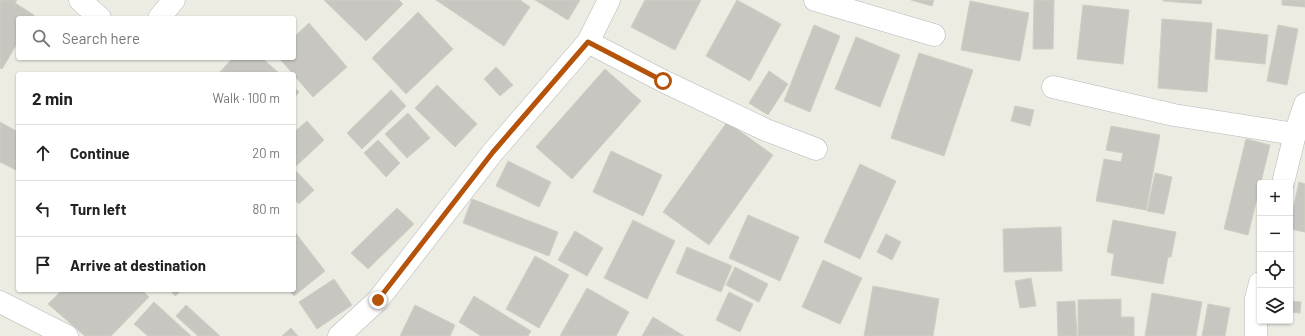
<!DOCTYPE html>
<meta charset="utf-8">
<style>
body{margin:0;font-family:Barlow,sans-serif;background:#f6f6f6;color:#222}
.controls{position:absolute;right:12px;bottom:12px;display:grid;overflow:hidden;border-radius:4px;box-shadow:0 1px 3px #0004}
.controls button{width:36px;height:36px;display:grid;place-items:center;padding:0;border:0;border-bottom:1px solid #e0e0e0;background:#fff;color:#222;font:20px sans-serif}
.stop{position:absolute;width:12px;height:12px;margin:-9px;border:3px solid #b45309;border-radius:50%;background:#fff}
.stop.end{background:#b45309;border-color:#fff;box-shadow:0 1px 4px #0008}
.list{margin:0;padding:0;list-style:none}
h2{display:flex;justify-content:space-between;align-items:center;height:52px;margin:0;padding:0 16px;font-size:17px}
h2 small{font-size:13px;font-weight:400;color:#767676}
.list li{display:grid;grid-template-columns:26px 1fr auto;gap:12px;align-items:center;box-sizing:border-box;height:56px;padding:0 16px;border-top:1px solid #e0e0e0}
.list b{display:block;font-size:15px;white-space:nowrap}
.list em{font-size:13px;font-style:normal;color:#767676}
.icon{flex:none;width:22px;height:22px;fill:none;stroke:currentColor;stroke-width:2;stroke-linecap:round;stroke-linejoin:round}
.map{position:relative;flex:none;width:1305px;height:336px;overflow:hidden}
.search{position:absolute;background:#fff;box-shadow:0 1px 3px #0004;left:16px;top:16px;width:280px;height:44px;display:flex;align-items:center;gap:10px;box-sizing:border-box;padding:0 14px;border-radius:4px;color:#767676;font-size:15px}
.panel{position:absolute;background:#fff;box-shadow:0 1px 3px #0004;left:16px;top:72px;width:280px;height:220px;border-radius:4px}
.map>svg:first-child{display:block}
.building{fill:#c8c6c0;stroke:#d0cec2}
.lines{fill:none;stroke-linecap:round;stroke-linejoin:round}
.street-casing{stroke:#b5b7bc;stroke-width:23}
.street{stroke:#fff;stroke-width:22}
.route{stroke:#b45309;stroke-width:5}
</style>
<div class="map">
<svg width="1305" height="336" viewBox="0 0 1305 336">
<rect width="100%" height="100%" fill="#ecece3"/>
<g class="building">
<polygon points="0,0 17,0 15,3 34,15 33,18 18,18 18,42 2,69 0,68"/>
<polygon points="324,0 399,0 403,4 366,41"/>
<polygon points="436,0 520,0 530,7 504,46"/>
<polygon points="535,0 580,0 568,20"/>
<polygon points="645,0 701,0 675,50 631,27"/>
<polygon points="737,0 781,24 750,81 706,56"/>
<polygon points="911,0 934,0 932,6"/>
<polygon points="1034,0 1054,0 1053,49 1033,49"/>
<polygon points="1163,0 1202,0 1201,4 1163,1"/>
<polygon points="1282,0 1305,0 1305,7 1282,5"/>
<polygon points="970,1 1029,13 1020,61 961,50"/>
<polygon points="1083,5 1129,10 1123,64 1077,59"/>
<polygon points="418,12 453,49 406,94 372,58"/>
<polygon points="1162,19 1212,23 1207,92 1158,88"/>
<polygon points="309,23 347,67 313,97 279,58 294,58 294,37"/>
<polygon points="814,25 840,36 810,112 784,101"/>
<polygon points="1278,25 1298,29 1287,85 1267,81"/>
<polygon points="1217,29 1268,35 1265,64 1215,59"/>
<polygon points="856,37 900,55 880,107 835,89"/>
<polygon points="919,53 973,70 944,156 891,138"/>
<polygon points="233,58 262,58 280,74 218,74"/>
<polygon points="496,67 513,85 500,96 484,79"/>
<polygon points="605,69 641,101 572,179 536,147"/>
<polygon points="769,71 788,84 768,115 749,103"/>
<polygon points="437,85 477,124 455,147 415,108"/>
<polygon points="294,87 299,92 294,98"/>
<polygon points="391,90 406,106 362,149 347,133"/>
<polygon points="1015,106 1034,110 1030,126 1011,121"/>
<polygon points="408,113 430,138 407,158 385,134"/>
<polygon points="307,121 324,140 294,168 294,132"/>
<polygon points="0,122 18,132 18,171 0,162"/>
<polygon points="727,122 773,155 709,245 663,212"/>
<polygon points="1111,126 1160,135 1146,210 1096,201 1104,159 1121,162 1123,153 1106,150"/>
<polygon points="1246,139 1270,145 1248,235 1224,229"/>
<polygon points="378,140 400,163 386,177 364,153"/>
<polygon points="611,151 662,175 643,216 593,192"/>
<polygon points="508,161 551,182 539,207 496,186"/>
<polygon points="860,164 896,181 860,259 824,242"/>
<polygon points="294,170 295,170 314,190 299,204 294,199"/>
<polygon points="1155,173 1172,177 1164,214 1147,211"/>
<polygon points="1299,182 1305,184 1305,232 1290,229 1290,223"/>
<polygon points="472,199 558,232 549,256 463,223"/>
<polygon points="397,208 414,224 368,269 351,253"/>
<polygon points="748,215 799,237 780,281 729,258"/>
<polygon points="633,220 675,241 647,299 604,278"/>
<polygon points="1113,220 1176,232 1171,257 1168,257 1163,284 1111,275 1114,254 1107,252"/>
<polygon points="1061,227 1062,271 1004,272 1003,229"/>
<polygon points="294,231 325,271 294,296 289,290 294,290"/>
<polygon points="575,231 603,248 587,276 558,260"/>
<polygon points="886,234 901,242 892,260 877,252"/>
<polygon points="687,247 732,266 721,292 676,273"/>
<polygon points="535,256 569,275 539,328 506,309"/>
<polygon points="823,260 862,278 840,324 802,307"/>
<polygon points="735,267 768,284 759,302 726,285"/>
<polygon points="1031,278 1036,306 1020,308 1015,281"/>
<polygon points="334,279 352,305 317,329 299,302"/>
<polygon points="873,286 939,299 933,336 864,336"/>
<polygon points="587,288 629,312 616,336 560,336"/>
<polygon points="62,290 142,290 149,297 111,336 85,336 48,304"/>
<polygon points="170,290 182,290 175,296"/>
<polygon points="729,292 753,304 740,332 716,320"/>
<polygon points="1152,293 1202,302 1196,336 1145,336"/>
<polygon points="474,296 531,331 528,336 481,336 459,322"/>
<polygon points="1121,299 1121,317 1134,317 1134,336 1078,336 1078,300"/>
<polygon points="1075,301 1077,336 1058,336 1057,302"/>
<polygon points="1290,301 1301,302 1300,313 1290,312"/>
<polygon points="154,302 191,336 148,336 134,324"/>
<polygon points="1208,304 1230,308 1225,336 1202,336"/>
<polygon points="186,305 220,336 198,336 176,316"/>
<polygon points="415,305 455,325 450,336 400,336"/>
<polygon points="653,317 684,336 642,336"/>
<polygon points="291,328 298,336 282,336"/>
</g>
<g class="lines">
<g class="street-casing">
<g id="street">
<polyline points="80,0 100,18"/>
<polyline points="815,0 934,35"/>
<polyline points="159,18 174,0"/>
<polyline points="588,42 663,81 766,130 816,149"/>
<polyline points="1053,87 1174,115 1295,134"/>
<polyline points="1283,183 1295,134 1305,104"/>
<polyline points="0,302 67,336"/>
<polyline points="339,336 378,300 493,152 588,42 609,0"/>
<polyline points="1256,336 1256,299 1260,283"/>
</g>
</g>
<use href="#street" class="street"/>
</g>
<g class="lines">
<polyline class="route" points="378,300 493,152 588,42 663,81"/>
</g>
</svg>
<div class="controls">
<button>+</button>
<button>−</button>
<button><svg class="icon" aria-label="locate" viewBox="0 0 24 24"><circle cx="12" cy="12" r="6"/><path d="M12 2v4M12 18v4M2 12h4M18 12h4"/></svg></button>
<button><svg class="icon" aria-label="layers" viewBox="0 0 24 24"><path d="M12 4l9 5-9 5-9-5zM3 14l9 5 9-5"/></svg></button>
</div>
<div class="stop" style="left:663px;top:81px"></div>
<div class="stop end" style="left:378px;top:300px"></div>
<div class="search"><svg class="icon" aria-label="search" viewBox="0 0 24 24"><circle cx="10" cy="10" r="6"/><path d="M15 15l6 6"/></svg>Search here</div>
<section class="panel">
<h2>2 min<small>Walk · 100 m</small></h2>
<ul class="list">
<li><svg class="icon" aria-label="ahead" viewBox="0 0 24 24"><path d="M12 20V5M6 11l6-6 6 6"/></svg><div><b>Continue</b></div><em>20 m</em></li>
<li><svg class="icon" aria-label="left" viewBox="0 0 24 24"><path d="M17 20v-9H6M10 6l-5 5 5 5"/></svg><div><b>Turn left</b></div><em>80 m</em></li>
<li><svg class="icon" aria-label="arrive" viewBox="0 0 24 24"><path d="M6 21V4h12l-3 4 3 4H6"/></svg><div><b>Arrive at destination</b></div></li>
</ul>
</section>
</div>
